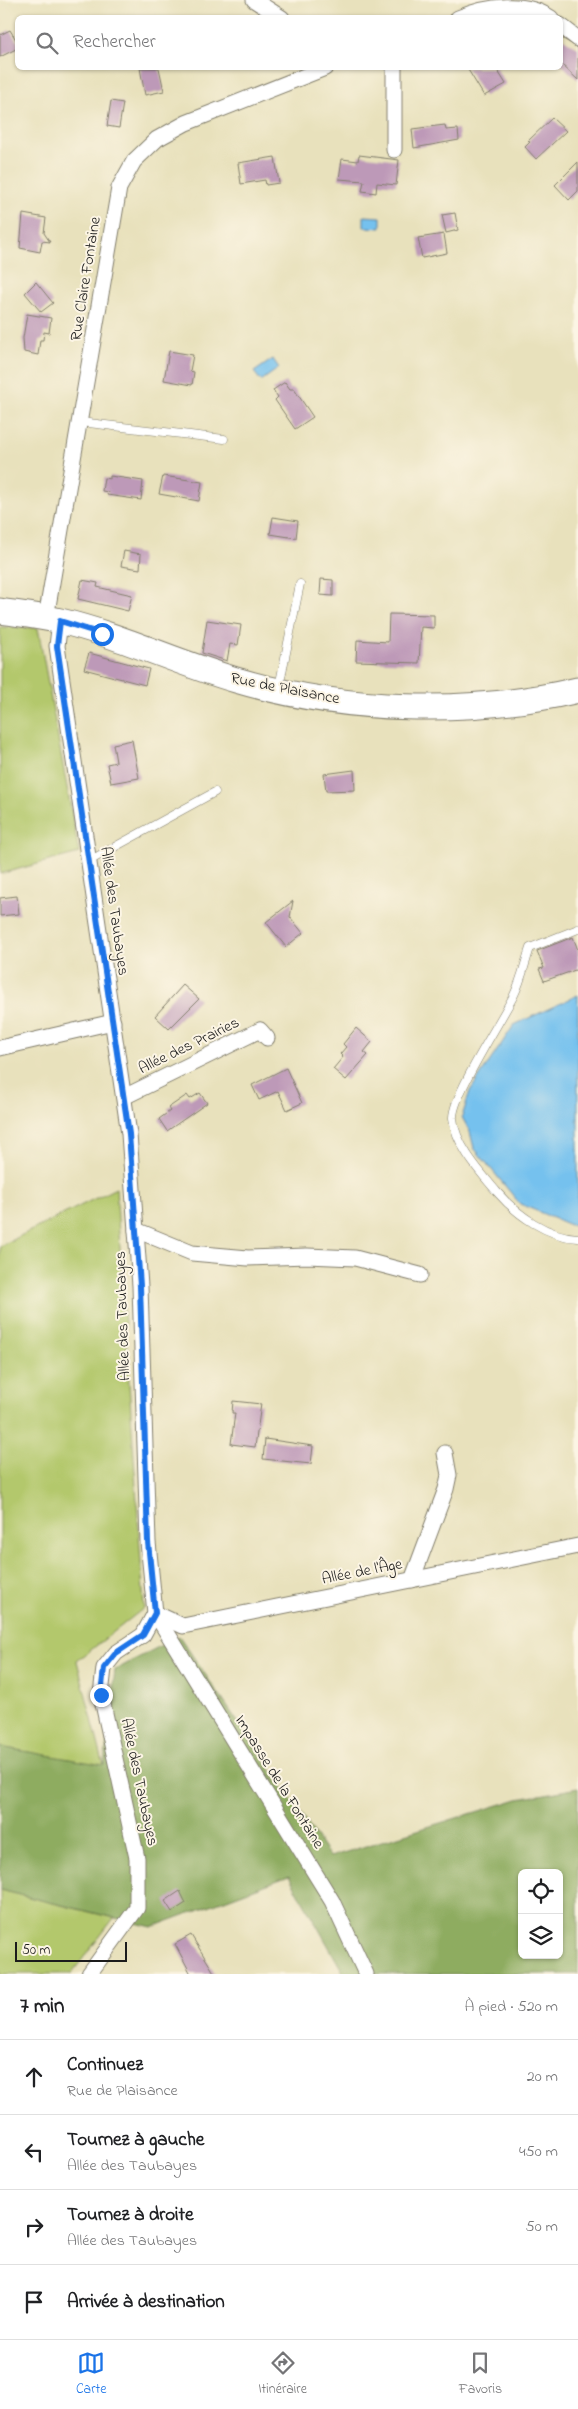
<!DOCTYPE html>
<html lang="fr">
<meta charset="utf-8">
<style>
body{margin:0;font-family:"Indie Flower",sans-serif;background:#f6f6f6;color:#202124}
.controls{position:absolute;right:15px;bottom:15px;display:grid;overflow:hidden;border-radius:8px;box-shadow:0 1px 4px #0004}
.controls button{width:45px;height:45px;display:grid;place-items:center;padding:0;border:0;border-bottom:1px solid #e0e0e0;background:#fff;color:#202124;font:25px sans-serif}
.scale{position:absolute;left:15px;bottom:12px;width:112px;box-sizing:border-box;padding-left:5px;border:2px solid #1c1c1c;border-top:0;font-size:14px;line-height:18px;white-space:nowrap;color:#1c1c1c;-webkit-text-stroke:4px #fcf5e5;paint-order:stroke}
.stop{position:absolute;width:15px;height:15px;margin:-11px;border:4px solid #1a73e8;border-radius:50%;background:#fff}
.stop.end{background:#1a73e8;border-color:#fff;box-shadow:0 1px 5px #0008}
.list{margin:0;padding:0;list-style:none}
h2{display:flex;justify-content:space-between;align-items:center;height:65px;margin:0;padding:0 20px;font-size:21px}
h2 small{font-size:16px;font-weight:400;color:#757577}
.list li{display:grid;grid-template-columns:32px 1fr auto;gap:15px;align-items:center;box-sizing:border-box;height:75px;padding:0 20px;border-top:1px solid #e0e0e0}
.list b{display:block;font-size:19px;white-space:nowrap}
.list p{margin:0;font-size:16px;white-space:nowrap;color:#757577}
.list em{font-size:16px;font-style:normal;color:#757577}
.icon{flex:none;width:28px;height:28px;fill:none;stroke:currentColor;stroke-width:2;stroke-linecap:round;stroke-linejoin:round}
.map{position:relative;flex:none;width:578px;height:1974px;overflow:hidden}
.search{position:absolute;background:#fff;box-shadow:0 1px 4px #0004;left:15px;right:15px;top:15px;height:55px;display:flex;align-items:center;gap:12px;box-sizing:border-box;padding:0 18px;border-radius:8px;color:#757577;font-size:19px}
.sheet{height:365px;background:#fff}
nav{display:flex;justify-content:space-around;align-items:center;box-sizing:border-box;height:70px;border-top:1px solid #e0e0e0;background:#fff;font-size:14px;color:#757577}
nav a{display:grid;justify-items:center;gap:2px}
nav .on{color:#1a73e8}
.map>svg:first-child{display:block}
.green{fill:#b3c86c;stroke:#687244}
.forest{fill:#8eac60;stroke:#55643e;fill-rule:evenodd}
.water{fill:#74c1ee;stroke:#486e85}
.building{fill:#bd99b8}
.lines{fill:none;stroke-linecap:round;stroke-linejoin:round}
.lane-casing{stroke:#827e6c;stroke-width:9}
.street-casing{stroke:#827e6c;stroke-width:17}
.primary-casing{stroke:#827e6c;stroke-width:27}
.lane{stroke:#fff;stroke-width:8}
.street{stroke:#fff;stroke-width:15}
.primary{stroke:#fff;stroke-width:25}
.route{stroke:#1a73e8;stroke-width:6}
.labels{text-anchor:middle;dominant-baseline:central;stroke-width:4;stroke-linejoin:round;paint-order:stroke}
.street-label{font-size:16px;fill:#1c1c1c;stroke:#fcf5e5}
</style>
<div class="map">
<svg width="578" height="1974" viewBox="0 0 578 1974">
<rect width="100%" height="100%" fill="#fcf5e5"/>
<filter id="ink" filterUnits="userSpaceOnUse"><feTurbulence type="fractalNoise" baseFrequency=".02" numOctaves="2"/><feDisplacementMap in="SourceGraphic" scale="10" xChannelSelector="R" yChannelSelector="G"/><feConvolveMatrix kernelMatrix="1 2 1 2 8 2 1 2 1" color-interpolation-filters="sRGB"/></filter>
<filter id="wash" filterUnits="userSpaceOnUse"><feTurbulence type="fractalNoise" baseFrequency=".0096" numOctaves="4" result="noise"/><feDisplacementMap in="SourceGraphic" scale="20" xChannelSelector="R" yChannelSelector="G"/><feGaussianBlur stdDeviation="1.12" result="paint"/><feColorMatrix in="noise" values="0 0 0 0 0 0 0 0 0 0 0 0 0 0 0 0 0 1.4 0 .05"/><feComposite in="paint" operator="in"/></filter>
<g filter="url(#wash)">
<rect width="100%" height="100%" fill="#e8e1bc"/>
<g class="green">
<polygon points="0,627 38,628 79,853 0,874"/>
<polygon points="116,1188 144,1608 77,1661 104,1766 0,1747 0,1246"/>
<polygon points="0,1890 114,1918 71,1974 0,1974"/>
</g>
<path class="forest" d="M179 1636 330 1857 518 1799 578 1788V1974H344L289 1876 152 1927 0 1890V1747L104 1765 115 1670ZM522 1873H559V1955H522Z"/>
<g class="water">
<polygon points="364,216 381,217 381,228 364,227"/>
<polygon points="273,359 279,368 261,381 254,372"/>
<polygon points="578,995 578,1224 570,1225 520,1204 474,1148 470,1132 462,1117 470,1091 514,1025"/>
</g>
<g id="blocks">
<g class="building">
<polygon points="10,30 18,43 18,48 0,57 0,35"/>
<polygon points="560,37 578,48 578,80 560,63"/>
<polygon points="140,68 159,68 164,91 145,95"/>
<polygon points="467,68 496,68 506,84 484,96"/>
<polygon points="111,101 123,103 119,128 107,126"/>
<polygon points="552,118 566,131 536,159 525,147 530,142 528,141"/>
<polygon points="445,125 446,130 458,129 459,140 414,148 412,129"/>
<polygon points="359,155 399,160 396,185 377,183 376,193 362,191 364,181 339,179 342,159 358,161"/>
<polygon points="275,157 279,183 266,185 265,180 241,184 238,163"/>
<polygon points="578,162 578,191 569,200 555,185"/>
<polygon points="455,213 458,230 446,233 442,215"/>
<polygon points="23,214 46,218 44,233 50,242 42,241 40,252 20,248"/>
<polygon points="444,234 447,253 422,258 418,238"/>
<polygon points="36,282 53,303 41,312 25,293"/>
<polygon points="27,314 51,318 49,333 44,332 43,340 40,340 38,355 24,352 23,338"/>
<polygon points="169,351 193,355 190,371 194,372 192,385 164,380"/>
<polygon points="285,382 290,389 294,389 313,417 295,429 275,400 278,397 273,390"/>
<polygon points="110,476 143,481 141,500 107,495 108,492 102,491 104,478 110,479"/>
<polygon points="163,476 202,482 199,501 159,494"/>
<polygon points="273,517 298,521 296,538 270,534"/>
<polygon points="124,551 141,554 140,569 121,566"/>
<polygon points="321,579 333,580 333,596 320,595"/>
<polygon points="82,580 98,583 97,587 132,595 128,611 78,599"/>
<polygon points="389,614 434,615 434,628 421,627 419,663 356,661 357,640 388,642"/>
<polygon points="207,620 241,625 238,645 230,644 227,661 202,653"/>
<polygon points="89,653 149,669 145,685 84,669"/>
<polygon points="132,740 139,778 111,783 107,764 116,762 113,744"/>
<polygon points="354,770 355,790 326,791 324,774"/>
<polygon points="17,896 19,914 0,916 0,898"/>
<polygon points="293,901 290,917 303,933 286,947 266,922"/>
<polygon points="573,937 578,950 578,969 544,981 539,969 544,968 537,951"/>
<polygon points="183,985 199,999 169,1029 155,1016"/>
<polygon points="356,1028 372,1042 364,1052 368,1055 346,1080 333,1069 343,1057 340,1054 346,1047 343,1044"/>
<polygon points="286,1068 302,1103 287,1110 278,1091 259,1100 252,1085"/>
<polygon points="200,1093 207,1103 167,1131 159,1119 170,1111 168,1108 187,1095 190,1099"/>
<polygon points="233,1401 261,1404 255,1447 231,1444 235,1413 232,1413"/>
<polygon points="265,1439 313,1446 311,1464 263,1459"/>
<polygon points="180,1891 186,1903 172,1912 165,1901"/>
<polygon points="191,1935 215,1974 191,1974 175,1944"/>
</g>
</g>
</g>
<g filter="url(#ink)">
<use href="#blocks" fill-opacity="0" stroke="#827e6c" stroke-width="1"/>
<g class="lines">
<g class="lane-casing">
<g id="lane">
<polyline points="80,422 224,439"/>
<polyline points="279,687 300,584"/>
<polyline points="89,861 215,792"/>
<path d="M578 929 530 948C525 963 521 981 514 995 502 1019 452 1096 453 1118 455 1145 481 1173 497 1192 517 1215 548 1237 578 1238"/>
</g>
</g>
<g class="street-casing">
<g id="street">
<polyline points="254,0 282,18"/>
<path d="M458 18C487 6 525 0 551 18"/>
<polyline points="560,25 578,39"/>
<polyline points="394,150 394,68"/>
<polyline points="46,618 119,188 134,161 157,139 186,123 325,68"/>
<polyline points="60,621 57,646 129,1134 140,1286 148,1542 155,1613 143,1635 116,1653 104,1668 101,1695 137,1858 137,1908 89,1974"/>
<polyline points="0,1048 113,1022"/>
<polyline points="124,1097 260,1030 267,1038"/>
<polyline points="136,1230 192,1253 248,1258 307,1256 355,1258 420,1275"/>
<polyline points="412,1580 446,1489 449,1475 445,1453"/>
<polyline points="155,1613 183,1626 578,1546"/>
<polyline points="155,1613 332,1901 366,1974"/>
</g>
</g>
<g class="primary-casing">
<path id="primary" d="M0 611C20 614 40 616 60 621 120 635 177 663 236 680 345 712 468 716 578 690"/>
</g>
<use href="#lane" class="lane"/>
<use href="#street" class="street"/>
<use href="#primary" class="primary"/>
</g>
</g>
<g class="lines" filter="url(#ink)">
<polyline class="route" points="101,1695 104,1668 116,1653 143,1635 155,1613 148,1542 140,1286 129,1134 57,646 60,621 102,634"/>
</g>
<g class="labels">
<g class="street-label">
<text transform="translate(86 279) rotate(-81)">Rue Claire Fontaine</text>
<text transform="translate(285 689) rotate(11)">Rue de Plaisance</text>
<text transform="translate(114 911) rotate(82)">Allée des Taubayes</text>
<text transform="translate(189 1046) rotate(-26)">Allée des Prairies</text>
<text transform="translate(123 1316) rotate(-92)">Allée des Taubayes</text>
<text transform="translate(362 1572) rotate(-11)">Allée de l'Âge</text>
<text transform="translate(139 1782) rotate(78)">Allée des Taubayes</text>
<text transform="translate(279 1782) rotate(58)">Impasse de la Fontaine</text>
</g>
</g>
</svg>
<div class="controls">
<button><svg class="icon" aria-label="locate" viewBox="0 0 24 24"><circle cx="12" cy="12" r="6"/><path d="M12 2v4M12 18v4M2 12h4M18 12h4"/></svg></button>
<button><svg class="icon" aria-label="layers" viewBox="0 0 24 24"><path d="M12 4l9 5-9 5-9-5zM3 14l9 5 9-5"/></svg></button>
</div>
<div class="scale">50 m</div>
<div class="stop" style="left:102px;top:634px"></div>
<div class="stop end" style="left:101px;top:1695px"></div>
<div class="search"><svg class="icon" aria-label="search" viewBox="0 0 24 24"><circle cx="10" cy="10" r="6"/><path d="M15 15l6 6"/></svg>Rechercher</div>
</div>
<section class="sheet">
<h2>7 min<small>À pied · 520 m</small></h2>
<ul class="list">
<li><svg class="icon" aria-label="ahead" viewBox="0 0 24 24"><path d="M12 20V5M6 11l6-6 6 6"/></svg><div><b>Continuez</b><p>Rue de Plaisance</p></div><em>20 m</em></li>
<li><svg class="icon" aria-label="left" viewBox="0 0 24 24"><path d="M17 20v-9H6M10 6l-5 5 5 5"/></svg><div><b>Tournez à gauche</b><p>Allée des Taubayes</p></div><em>450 m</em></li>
<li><svg class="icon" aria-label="right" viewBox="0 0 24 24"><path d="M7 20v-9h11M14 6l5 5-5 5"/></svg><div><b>Tournez à droite</b><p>Allée des Taubayes</p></div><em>50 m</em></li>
<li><svg class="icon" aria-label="arrive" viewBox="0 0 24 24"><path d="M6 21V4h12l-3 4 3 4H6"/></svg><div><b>Arrivée à destination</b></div></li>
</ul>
</section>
<nav>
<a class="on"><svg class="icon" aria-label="map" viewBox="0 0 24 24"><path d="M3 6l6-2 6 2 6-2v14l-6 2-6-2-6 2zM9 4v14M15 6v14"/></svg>Carte</a>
<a><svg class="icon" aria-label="directions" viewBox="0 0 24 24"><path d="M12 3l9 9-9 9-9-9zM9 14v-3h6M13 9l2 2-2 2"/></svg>Itinéraire</a>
<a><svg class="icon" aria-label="saved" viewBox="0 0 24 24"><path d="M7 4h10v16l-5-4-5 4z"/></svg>Favoris</a>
</nav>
